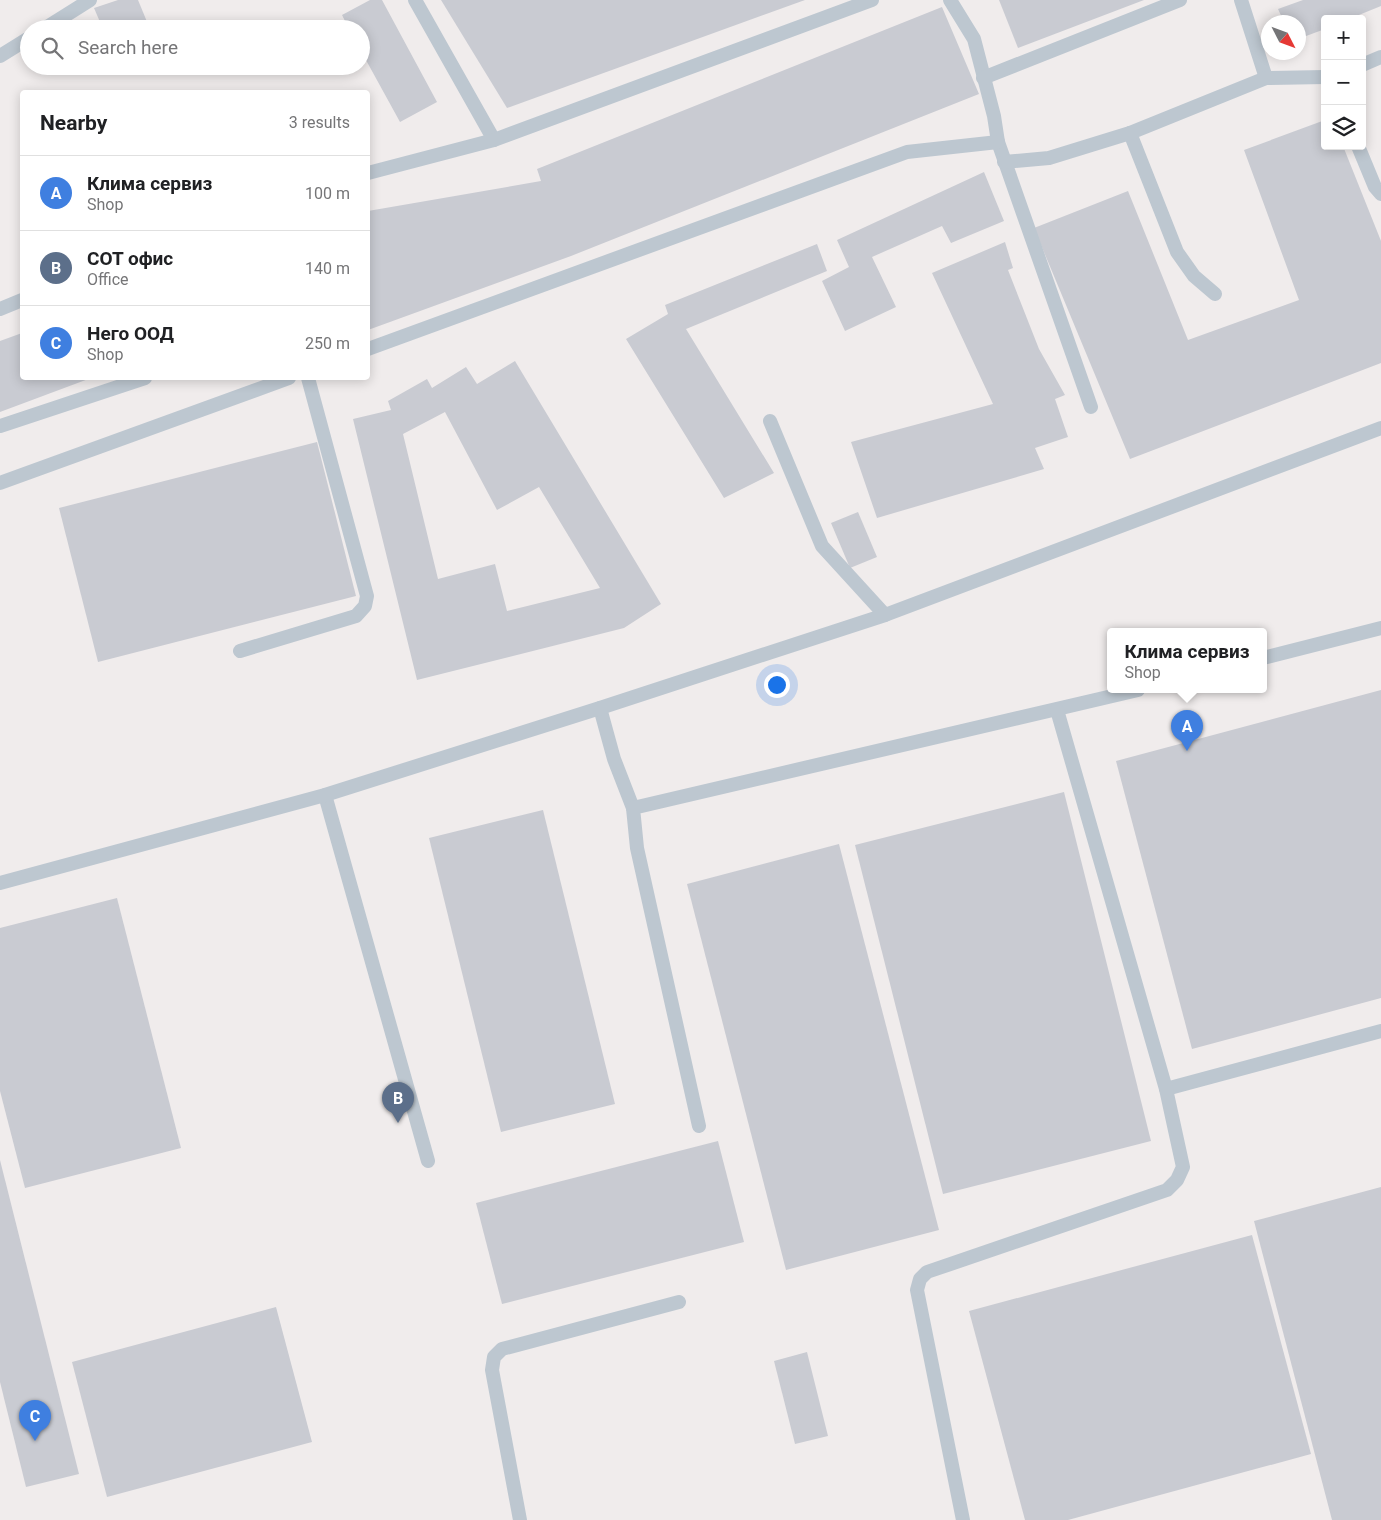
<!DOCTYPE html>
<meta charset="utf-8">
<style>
body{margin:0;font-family:Roboto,sans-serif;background:#f2f2f2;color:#202124}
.controls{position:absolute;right:15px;top:15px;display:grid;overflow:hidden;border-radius:5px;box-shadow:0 2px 12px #0003}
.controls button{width:45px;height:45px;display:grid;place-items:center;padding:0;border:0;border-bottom:1px solid #e0e0e0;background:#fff;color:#202124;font:25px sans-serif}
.compass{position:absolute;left:1261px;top:15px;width:45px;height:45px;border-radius:50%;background:#fff;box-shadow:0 2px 12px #0003;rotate:132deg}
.you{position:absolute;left:776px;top:684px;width:18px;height:18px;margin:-12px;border:4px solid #fff;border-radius:50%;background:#1a73e8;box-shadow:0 0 0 8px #1a73e833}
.badge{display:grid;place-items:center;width:32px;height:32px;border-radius:50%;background:#db2777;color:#fff;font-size:16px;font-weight:700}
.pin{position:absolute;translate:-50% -41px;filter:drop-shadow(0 1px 2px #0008)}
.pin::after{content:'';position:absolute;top:26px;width:18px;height:15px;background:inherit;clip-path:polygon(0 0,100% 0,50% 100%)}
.popup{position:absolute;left:1107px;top:628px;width:160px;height:65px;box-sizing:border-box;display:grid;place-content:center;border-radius:5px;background:#fff;filter:drop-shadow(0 1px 4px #0005);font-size:16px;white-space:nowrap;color:#757577}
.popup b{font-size:19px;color:#202124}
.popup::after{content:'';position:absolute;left:50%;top:100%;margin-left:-10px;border:10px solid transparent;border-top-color:#fff}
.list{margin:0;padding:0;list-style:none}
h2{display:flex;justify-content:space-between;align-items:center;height:65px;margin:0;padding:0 20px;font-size:21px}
h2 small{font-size:16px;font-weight:400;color:#757577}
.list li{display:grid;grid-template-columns:32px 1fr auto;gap:15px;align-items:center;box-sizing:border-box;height:75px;padding:0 20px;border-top:1px solid #e0e0e0}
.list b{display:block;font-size:19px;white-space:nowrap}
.list p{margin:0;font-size:16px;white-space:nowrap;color:#757577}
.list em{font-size:16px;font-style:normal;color:#757577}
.icon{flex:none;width:28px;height:28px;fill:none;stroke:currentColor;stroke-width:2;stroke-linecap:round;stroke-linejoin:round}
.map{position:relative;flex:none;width:1381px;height:1520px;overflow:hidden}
.search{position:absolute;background:#fff;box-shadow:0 2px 12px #0003;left:20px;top:20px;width:350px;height:55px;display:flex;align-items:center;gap:12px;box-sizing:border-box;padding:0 18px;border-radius:28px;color:#757577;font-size:19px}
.panel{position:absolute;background:#fff;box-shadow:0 2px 12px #0003;left:20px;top:90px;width:350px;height:290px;border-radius:5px}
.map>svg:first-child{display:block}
.building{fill:#c9cbd2;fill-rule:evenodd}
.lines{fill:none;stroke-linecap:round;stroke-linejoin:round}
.lane{stroke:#bdc7d0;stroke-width:14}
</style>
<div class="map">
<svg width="1381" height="1520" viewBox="0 0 1381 1520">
<rect width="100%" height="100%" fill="#f0ecec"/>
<g class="building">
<polygon points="118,0 138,0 150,29 103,29 94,8"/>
<polygon points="370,0 382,0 437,102 400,122 361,51 361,29 349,29 342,15"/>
<polygon points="441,0 805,0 507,108"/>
<polygon points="999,0 1144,0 1018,48"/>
<polygon points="1303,0 1381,0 1381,6 1349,19 1325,19 1325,29 1298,39 1298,22 1284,22 1278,9"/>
<polygon points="942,7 979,94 571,256 368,330 368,211 541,181 537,169"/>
<polygon points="1325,120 1325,146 1343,146 1381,241 1381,363 1130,459 1034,228 1128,191 1188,340 1299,300 1244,150"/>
<polygon points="984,172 1004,221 951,243 942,226 872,257 896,307 845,331 822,281 849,267 837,240"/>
<polygon points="1005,242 1013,268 1008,270 1039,349 1065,395 1055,399 1068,437 1035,448 1044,469 877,518 851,442 993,404 932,273"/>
<polygon points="817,244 827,271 686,329 774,473 724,498 626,339 668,314 665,305"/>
<polygon points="22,333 22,378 91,378 0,412 0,341"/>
<path d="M515 361 661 604 624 628 417 680 353 419 391 410 388 401 427 379 432 388 466 367 477 384ZM445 412 497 510 539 487 600 588 507 611 495 564 438 579 403 434Z"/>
<polygon points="317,442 356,596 98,662 59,508"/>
<polygon points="858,512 877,557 850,568 831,523"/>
<polygon points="1381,690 1381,998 1192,1049 1116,761"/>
<polygon points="1064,792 1151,1141 943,1194 855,845"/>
<polygon points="543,810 615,1104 501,1132 429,838"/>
<polygon points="839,844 939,1230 786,1270 687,884"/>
<polygon points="117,898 181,1148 25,1188 0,1091 0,928"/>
<polygon points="718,1141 744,1242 502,1304 476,1203"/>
<polygon points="0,1160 79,1474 26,1487 0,1382"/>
<polygon points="1381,1187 1381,1520 1332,1520 1254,1221"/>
<polygon points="1252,1235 1311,1454 1068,1520 1025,1520 969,1311"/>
<polygon points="276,1307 312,1442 107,1497 72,1362"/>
<polygon points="807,1352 828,1436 795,1444 774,1361"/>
</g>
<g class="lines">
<g class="lane">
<polyline points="415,0 494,140"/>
<polyline points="950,0 974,39 994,116 998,142 1091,407"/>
<polyline points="1241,0 1266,78"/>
<polyline points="44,29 90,0"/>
<polyline points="0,56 29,38"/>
<polyline points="1362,65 1381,57"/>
<polyline points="983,78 1180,0"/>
<polyline points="1130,133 1177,252 1194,276 1215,294"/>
<polyline points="1358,146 1375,187 1381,194"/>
<polyline points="1004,162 1049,158 1130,133 1266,78 1325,77"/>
<polyline points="368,173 494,140 872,0"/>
<polyline points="0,309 22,300"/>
<polyline points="368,349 907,152 998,142"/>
<polyline points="770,421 822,546 885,615"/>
<polyline points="0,426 145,378"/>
<polyline points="0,483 289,378"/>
<polyline points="240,651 356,616 365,606 367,596 308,378"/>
<polyline points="1263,658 1381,628"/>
<polyline points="600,708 614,759 633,808"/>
<polyline points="325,795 428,1161"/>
<polyline points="0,883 325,795 600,708 885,615 1381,428"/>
<polyline points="1166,1089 1381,1031"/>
<polyline points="699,1126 637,848 633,808 1138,690"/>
<polyline points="520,1520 492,1370 494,1357 502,1349 679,1302"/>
<polyline points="963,1520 917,1290 920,1279 927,1272 1167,1190 1177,1180 1183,1167 1166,1089 1057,710"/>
</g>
</g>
</svg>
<div class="controls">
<button>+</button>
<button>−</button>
<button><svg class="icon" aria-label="layers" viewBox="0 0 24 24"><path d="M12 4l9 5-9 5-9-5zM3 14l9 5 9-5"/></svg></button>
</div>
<svg class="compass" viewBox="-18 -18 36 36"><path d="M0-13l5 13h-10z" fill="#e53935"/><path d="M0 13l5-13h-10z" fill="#757577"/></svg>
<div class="you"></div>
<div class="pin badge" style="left:1187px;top:751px;background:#3f7fe0">A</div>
<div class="popup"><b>Клима сервиз</b>Shop</div>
<div class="pin badge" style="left:398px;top:1123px;background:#5c6f8a">B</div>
<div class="pin badge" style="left:35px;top:1441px;background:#3f7fe0">C</div>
<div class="search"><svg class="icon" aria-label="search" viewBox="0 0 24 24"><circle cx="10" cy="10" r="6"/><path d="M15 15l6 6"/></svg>Search here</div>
<section class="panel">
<h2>Nearby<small>3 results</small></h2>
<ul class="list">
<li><span class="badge" style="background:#3f7fe0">A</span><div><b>Клима сервиз</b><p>Shop</p></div><em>100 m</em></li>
<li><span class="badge" style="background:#5c6f8a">B</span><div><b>СОТ офис</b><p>Office</p></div><em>140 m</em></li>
<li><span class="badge" style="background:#3f7fe0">C</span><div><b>Него ООД</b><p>Shop</p></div><em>250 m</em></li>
</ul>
</section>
</div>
